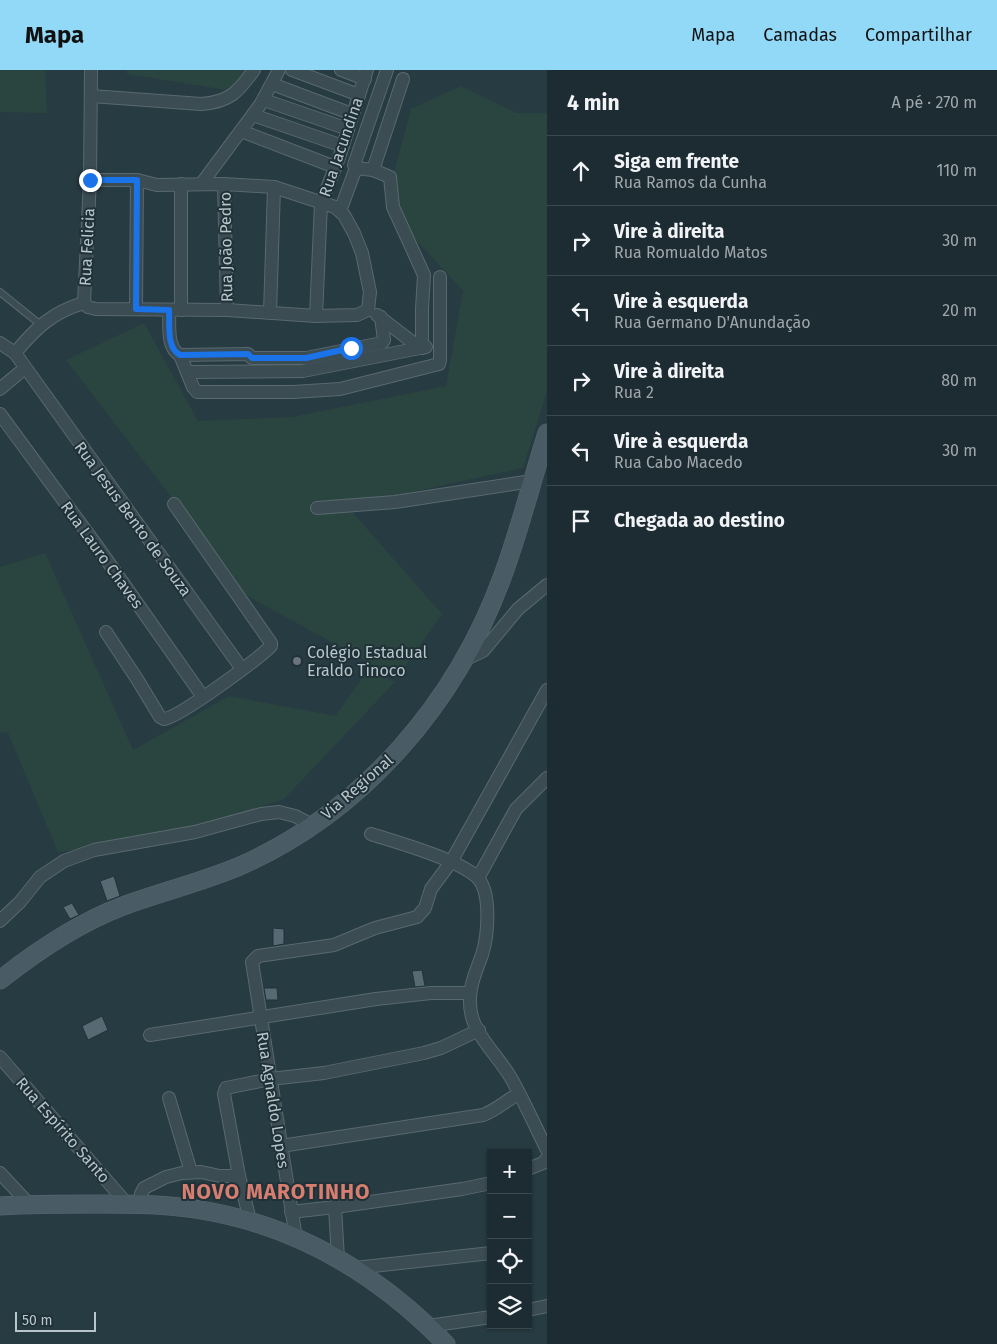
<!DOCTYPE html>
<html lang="pt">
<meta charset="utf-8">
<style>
body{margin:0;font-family:"Fira Sans",sans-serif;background:#2a383e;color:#f1f3f6}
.controls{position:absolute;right:15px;bottom:15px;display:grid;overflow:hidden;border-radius:0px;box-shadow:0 1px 4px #0004}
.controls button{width:45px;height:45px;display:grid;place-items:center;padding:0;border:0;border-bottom:1px solid #3b484d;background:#1d2c32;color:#f1f3f6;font:25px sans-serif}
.scale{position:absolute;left:15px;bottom:12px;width:81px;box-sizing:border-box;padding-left:5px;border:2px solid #b8c6cc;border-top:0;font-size:14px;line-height:18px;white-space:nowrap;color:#b8c6cc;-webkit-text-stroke:4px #203137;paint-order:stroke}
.stop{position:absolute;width:15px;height:15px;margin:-11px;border:4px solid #1a73e8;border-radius:50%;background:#fff}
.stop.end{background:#1a73e8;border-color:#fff;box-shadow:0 1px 5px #0008}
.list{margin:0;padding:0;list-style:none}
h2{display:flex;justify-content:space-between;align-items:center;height:65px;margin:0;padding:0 20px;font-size:21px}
h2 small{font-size:16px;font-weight:400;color:#a0a7ac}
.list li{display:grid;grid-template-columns:32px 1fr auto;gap:15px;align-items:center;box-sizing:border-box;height:70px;padding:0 20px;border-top:1px solid #3b484d}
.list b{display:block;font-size:19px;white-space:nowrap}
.list p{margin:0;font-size:16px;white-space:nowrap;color:#a0a7ac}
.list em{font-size:16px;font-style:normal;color:#a0a7ac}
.icon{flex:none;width:28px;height:28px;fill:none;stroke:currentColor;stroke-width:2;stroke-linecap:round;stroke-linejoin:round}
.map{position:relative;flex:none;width:547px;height:1274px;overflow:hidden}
header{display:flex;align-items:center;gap:30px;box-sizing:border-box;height:70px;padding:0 25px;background:#92d9f7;color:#111}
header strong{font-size:24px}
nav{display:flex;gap:28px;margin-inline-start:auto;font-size:18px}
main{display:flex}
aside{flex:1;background:#1d2c32}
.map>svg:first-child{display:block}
.green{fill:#2a453f}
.building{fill:#556a72;stroke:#223339}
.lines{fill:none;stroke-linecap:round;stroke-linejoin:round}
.lane-casing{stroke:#59696f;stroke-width:8}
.street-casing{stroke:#59696f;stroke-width:14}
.secondary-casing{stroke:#59696f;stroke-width:19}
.lane{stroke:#3b4c52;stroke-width:6}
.street{stroke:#3b4c52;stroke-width:12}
.secondary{stroke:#495c65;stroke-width:18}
.route{stroke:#1a73e8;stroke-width:6}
.worship-dot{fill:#6b7280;stroke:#203137;stroke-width:2}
.labels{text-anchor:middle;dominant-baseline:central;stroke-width:4;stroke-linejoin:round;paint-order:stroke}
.street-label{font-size:16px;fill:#b8c6cc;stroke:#203137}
.poi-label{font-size:16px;fill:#b8c6cc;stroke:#203137;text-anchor:start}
.district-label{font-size:21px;font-weight:bold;letter-spacing:1px;fill:#d77e71;stroke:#203137}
</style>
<header>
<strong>Mapa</strong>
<nav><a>Mapa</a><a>Camadas</a><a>Compartilhar</a></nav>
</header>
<main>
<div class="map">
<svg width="547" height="1274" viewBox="0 0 547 1274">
<rect width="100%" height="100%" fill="#273b42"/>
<g class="green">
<polygon points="0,0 45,0 47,43 0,42"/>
<polygon points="127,0 251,0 238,22 127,4"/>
<polygon points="461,16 516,43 547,43 547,321 523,398 347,436 442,544 397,608 238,521 175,432 66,290 144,253 198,351 292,347 446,316 463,221 385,136 411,39"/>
<polygon points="45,483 133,680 229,626 335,646 369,599 395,612 284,729 168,767 58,782 8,663 0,662 0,497"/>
</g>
<g class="building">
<polygon points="114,806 120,826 107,831 100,811"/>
<polygon points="72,833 79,845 70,849 63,837"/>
<polygon points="273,858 284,859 284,874 273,876"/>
<polygon points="422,900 425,916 415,917 412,901"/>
<polygon points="264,918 277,918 278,930 266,930"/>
<polygon points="102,946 108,960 88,970 82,956"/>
</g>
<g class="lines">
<g class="lane-casing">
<polyline id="lane" points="0,222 41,255"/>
</g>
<g class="street-casing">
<g id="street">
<polyline points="292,0 359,25"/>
<polyline points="341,0 365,9"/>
<polyline points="272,14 352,44"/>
<path d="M91 26 201 34C230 32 238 22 254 0"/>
<polyline points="264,30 348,59"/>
<polyline points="253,45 343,76"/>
<polyline points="241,61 335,97"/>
<polyline points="356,98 373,100 390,107 393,137 424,205 422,239 422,278"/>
<polyline points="373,100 403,9"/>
<polyline points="90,110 137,110 157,115 224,114 274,117 335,137 344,145 354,163 362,183 370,222 368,240"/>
<polyline points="202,113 260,35 279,0"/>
<polyline points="181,114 181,240"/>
<polyline points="224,114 227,240"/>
<polyline points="340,141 356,98 354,95 387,0"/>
<polyline points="84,233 88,237 96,239 227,240 316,246 357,245 368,240"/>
<polyline points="84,233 90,110 91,0"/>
<polyline points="136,239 137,110"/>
<path d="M169 240C170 254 166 278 180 285L193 317 197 322H293L340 319 439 294 440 290V207"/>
<polyline points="270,243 274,117"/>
<polyline points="377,245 420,278 426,277"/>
<polyline points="316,246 321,133 339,88 367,0"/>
<polyline points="0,273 15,283 242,599"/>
<path d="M15 283C35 259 52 242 84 233"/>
<polyline points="180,285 248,284 252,288 306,288 382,273 384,270 381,247"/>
<polyline points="188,302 303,301 420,278"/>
<polyline points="0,319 25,298"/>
<polyline points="0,344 97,476 203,627"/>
<polyline points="317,438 395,432 532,411"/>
<path d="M106 562 137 609 160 647 164 649C180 647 258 589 271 576V573L174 434"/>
<polyline points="464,590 483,581 518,539 547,515"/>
<path d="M371 764C399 773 457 789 477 807 492 822 488 866 482 885 474 906 466 924 472 947 478 968 500 989 511 1008 524 1031 535 1056 547 1080"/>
<polyline points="478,808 516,739 547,708"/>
<polyline points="0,851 20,832 40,807 64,791 94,780 195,762 261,744 279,742 295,746 312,755"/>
<polyline points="150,965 376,929 431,923 469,923"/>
<polyline points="0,987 127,1134"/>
<polyline points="169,1028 191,1102"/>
<path d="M281 1076 483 1045C497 1040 506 1030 519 1024"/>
<polyline points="528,1099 543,1093 547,1088"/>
<polyline points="0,1103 29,1134"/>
<polyline points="139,1134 141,1124 144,1118 166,1107 182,1103 201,1102 220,1106 239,1106"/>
<polyline points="335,1137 338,1189"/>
<polyline points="291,1142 335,1137 462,1119 491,1113"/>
<polyline points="250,1150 239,1106 224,1024 226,1018 270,1009 324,1003 424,983 441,978 479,960"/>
<polyline points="296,1168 252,892 258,886 334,875 375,858 417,847 425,838 431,819 451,792 547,620"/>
<polyline points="355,1198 491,1183"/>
<polyline points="528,1240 547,1236"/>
<polyline points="428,1256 491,1247"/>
</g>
</g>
<g class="secondary-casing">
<g id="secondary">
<path d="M0 910C38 880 78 853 123 836 161 822 202 812 240 796 364 741 457 632 503 505 520 459 532 410 547 363"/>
<path d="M0 1136C33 1134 66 1134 99 1134 133 1134 167 1134 201 1140 298 1156 378 1204 446 1274"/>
</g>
</g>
<use href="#lane" class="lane"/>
<use href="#street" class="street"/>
<use href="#secondary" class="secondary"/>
</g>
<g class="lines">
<path class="route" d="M90 110H137L136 239 169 240C170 254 166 278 180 285L248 284 252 288H306L351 278"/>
</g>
<circle class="worship-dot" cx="297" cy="591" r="5"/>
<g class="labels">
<g class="street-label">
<text transform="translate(341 77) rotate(-71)">Rua Jacundina</text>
<text transform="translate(87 177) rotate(-87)">Rua Felicia</text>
<text transform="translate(226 177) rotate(-91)">Rua João Pedro</text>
<text transform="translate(133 449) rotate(54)">Rua Jesus Bento de Souza</text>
<text transform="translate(102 485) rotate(54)">Rua Lauro Chaves</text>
<text transform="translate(357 717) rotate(-41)">Via Regional</text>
<text transform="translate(273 1030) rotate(81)">Rua Agnaldo Lopes</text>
<text transform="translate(63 1060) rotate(49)">Rua Espírito Santo</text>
</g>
<g class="poi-label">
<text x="307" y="582">Colégio Estadual<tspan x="307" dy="18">Eraldo Tinoco</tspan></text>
</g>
<g class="district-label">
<text x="276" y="1122">NOVO MAROTINHO</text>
</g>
</g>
</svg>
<div class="controls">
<button>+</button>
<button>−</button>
<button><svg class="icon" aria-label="locate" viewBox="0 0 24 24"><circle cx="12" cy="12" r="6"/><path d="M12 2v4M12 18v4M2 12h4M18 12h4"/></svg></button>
<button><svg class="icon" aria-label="layers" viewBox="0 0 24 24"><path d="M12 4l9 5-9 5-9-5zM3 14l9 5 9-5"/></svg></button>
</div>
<div class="scale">50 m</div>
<div class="stop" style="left:351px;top:278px"></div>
<div class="stop end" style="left:90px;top:110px"></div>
</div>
<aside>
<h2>4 min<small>A pé · 270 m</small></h2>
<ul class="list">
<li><svg class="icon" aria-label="ahead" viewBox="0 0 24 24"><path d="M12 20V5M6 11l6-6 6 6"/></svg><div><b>Siga em frente</b><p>Rua Ramos da Cunha</p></div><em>110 m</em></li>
<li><svg class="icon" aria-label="right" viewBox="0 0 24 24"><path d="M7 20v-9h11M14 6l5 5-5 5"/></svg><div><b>Vire à direita</b><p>Rua Romualdo Matos</p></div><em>30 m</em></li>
<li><svg class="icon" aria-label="left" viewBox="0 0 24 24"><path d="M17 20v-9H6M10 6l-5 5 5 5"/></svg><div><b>Vire à esquerda</b><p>Rua Germano D'Anundação</p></div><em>20 m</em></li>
<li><svg class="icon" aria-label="right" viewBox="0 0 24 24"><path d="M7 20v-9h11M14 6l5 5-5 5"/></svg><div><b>Vire à direita</b><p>Rua 2</p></div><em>80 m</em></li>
<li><svg class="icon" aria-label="left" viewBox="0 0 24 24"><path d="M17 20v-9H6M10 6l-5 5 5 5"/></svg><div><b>Vire à esquerda</b><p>Rua Cabo Macedo</p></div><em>30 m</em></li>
<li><svg class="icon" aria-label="arrive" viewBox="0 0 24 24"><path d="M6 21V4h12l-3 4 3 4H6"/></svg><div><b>Chegada ao destino</b></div></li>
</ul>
</aside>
</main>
